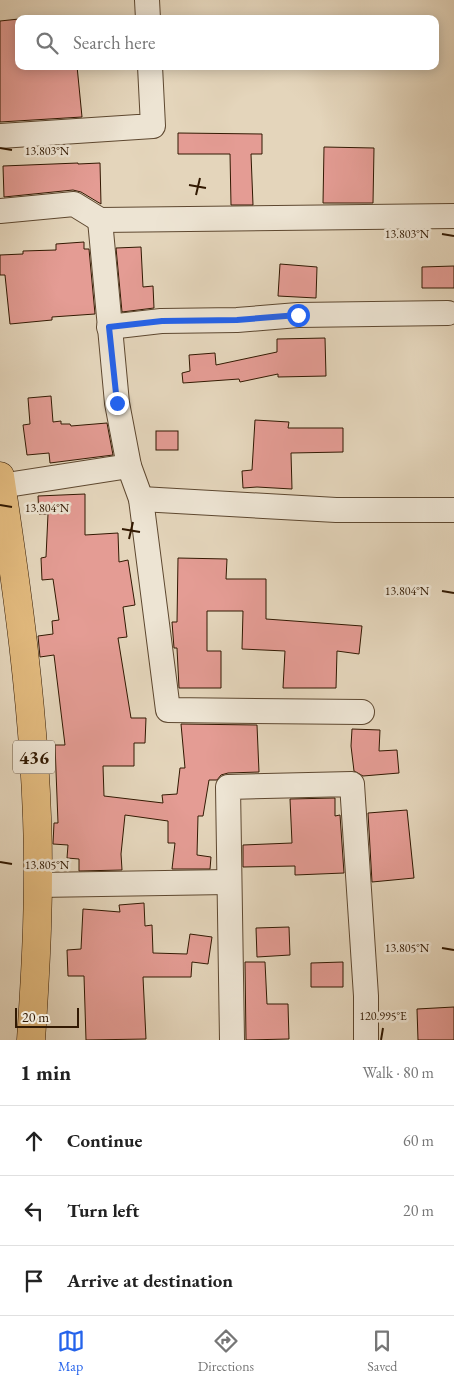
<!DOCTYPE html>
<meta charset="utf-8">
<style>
body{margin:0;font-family:"EB Garamond",serif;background:#f2f2f2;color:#222}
.scale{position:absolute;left:15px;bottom:12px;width:64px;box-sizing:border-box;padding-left:5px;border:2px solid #321902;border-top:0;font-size:14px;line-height:18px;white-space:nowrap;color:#321902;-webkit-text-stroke:4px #ede4d3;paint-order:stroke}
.stop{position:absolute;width:15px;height:15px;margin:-11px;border:4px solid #2563eb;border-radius:50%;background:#fff}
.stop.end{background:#2563eb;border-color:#fff;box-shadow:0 1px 5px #0008}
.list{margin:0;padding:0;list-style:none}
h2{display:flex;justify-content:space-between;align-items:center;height:65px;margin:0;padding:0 20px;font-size:21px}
h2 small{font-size:16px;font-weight:400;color:#767676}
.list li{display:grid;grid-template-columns:32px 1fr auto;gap:15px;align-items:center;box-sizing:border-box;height:70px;padding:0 20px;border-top:1px solid #e0e0e0}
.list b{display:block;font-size:19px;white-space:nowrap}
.list em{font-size:16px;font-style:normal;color:#767676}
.icon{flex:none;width:28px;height:28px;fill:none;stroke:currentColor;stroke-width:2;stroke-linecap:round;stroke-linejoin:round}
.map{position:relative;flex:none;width:454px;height:1040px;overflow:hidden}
.search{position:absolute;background:#fff;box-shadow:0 2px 12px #0003;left:15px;right:15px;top:15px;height:55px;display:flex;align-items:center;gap:12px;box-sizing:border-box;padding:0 18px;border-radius:10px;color:#767676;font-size:19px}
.sheet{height:275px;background:#fff}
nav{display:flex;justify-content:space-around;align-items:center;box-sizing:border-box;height:70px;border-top:1px solid #e0e0e0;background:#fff;font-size:14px;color:#767676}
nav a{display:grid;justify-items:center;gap:2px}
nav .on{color:#2563eb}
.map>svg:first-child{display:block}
.building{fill:#e49c94;stroke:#321902}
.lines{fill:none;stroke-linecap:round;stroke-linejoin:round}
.street-casing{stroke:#5e4830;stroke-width:26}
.primary-casing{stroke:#321902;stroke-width:29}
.street{stroke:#ede4d3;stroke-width:24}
.primary{stroke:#e2ba7e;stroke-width:28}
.route{stroke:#2563eb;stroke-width:6}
.ticks{fill:none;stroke:#321902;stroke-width:2}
.labels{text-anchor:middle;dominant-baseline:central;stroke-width:5;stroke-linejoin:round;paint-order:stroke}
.shield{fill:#ede4d3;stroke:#6a5641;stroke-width:1}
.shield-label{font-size:19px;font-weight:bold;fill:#321902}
.ticks-label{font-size:12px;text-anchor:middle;fill:#321902;stroke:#ede4d3;stroke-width:5;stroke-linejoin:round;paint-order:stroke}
</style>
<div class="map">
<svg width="454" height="1040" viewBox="0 0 454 1040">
<rect width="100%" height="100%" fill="#e4d5bb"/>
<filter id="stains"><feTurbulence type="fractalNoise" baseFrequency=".004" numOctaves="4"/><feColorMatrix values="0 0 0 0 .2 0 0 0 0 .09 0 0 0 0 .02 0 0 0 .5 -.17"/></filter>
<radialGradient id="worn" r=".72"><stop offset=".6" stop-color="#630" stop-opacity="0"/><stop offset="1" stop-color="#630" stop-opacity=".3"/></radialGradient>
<g class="building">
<polygon points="19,19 19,66 77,66 82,117 0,122 0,21"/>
<polygon points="178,133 262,134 262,154 251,154 253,205 231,205 230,154 178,154"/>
<polygon points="324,147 374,148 373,203 323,203"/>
<polygon points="78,163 78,164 100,163 101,204 81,192 73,190 4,197 3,166"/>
<polygon points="84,242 84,249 89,249 95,314 52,317 52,320 10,324 5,275 0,275 0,255 23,254 23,251 56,250 56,244"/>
<polygon points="141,247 143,287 153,286 154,308 122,312 116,248"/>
<polygon points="280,264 317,267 316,298 278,296"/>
<polygon points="454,266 454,288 422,288 422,267"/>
<polygon points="325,338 326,376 278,377 278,374 240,382 239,379 183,383 182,373 190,371 189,355 215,353 216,365 277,352 277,339"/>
<polygon points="51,396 53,422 61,421 61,424 70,424 71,426 107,423 113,455 50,463 49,453 27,455 23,425 30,424 28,398"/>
<polygon points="255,420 289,422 288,428 343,428 343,452 291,453 292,489 257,487 243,488 242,471 252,470"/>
<rect x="156" y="431" width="22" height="19"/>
<polygon points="85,494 85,535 118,533 119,562 128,560 135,605 123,607 127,637 118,638 131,718 146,718 145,743 134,743 134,766 103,766 104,796 163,803 162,795 177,794 180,768 185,768 181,724 257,725 259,772 228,773 221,775 217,780 209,780 203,816 198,816 197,855 211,857 210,869 172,869 175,843 168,843 168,821 125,815 121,854 122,870 79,871 79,859 67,858 68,845 53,844 54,823 58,823 55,745 65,745 54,655 40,657 38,636 53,634 52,621 59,620 53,579 42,580 41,558 46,557 48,514 39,514 38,496"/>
<polygon points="178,558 227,559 226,579 266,579 266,619 362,626 359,654 337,651 336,688 283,688 285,651 242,649 243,611 207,611 207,651 221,651 221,688 179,688 177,648 174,648 172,622 177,622"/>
<polygon points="352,729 380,730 379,751 397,750 399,773 363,776 354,771 351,746"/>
<polygon points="335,798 335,816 340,815 344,873 295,875 295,866 243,867 243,845 292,843 290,799"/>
<polygon points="407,810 414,878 372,882 368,813"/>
<polygon points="144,903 145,926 152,925 153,953 187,954 190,934 212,937 208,964 192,962 191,977 143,977 146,1039 86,1040 84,976 68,976 67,950 81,949 83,909 120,912 119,905"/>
<polygon points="289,927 290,955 257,957 256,928"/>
<polygon points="245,962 265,962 267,1004 288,1004 289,1039 246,1040"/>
<polygon points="343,962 343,987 311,987 311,963"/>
<polygon points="454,1007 454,1040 418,1040 417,1009"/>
</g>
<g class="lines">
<g class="street-casing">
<g id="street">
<polyline points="147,0 148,19"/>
<polyline points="0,136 153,126 150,66"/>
<polyline points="0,211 74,204 100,220 454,216"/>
<polyline points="100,220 117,403 129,466 141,499 168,710 362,712"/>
<polyline points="109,327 161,321 237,320 298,315 448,313"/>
<polyline points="1,486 129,466"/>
<polyline points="141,499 336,510 454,510"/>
<polyline points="38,885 228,882"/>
<polyline points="232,1040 228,787 352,784 366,996 366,1040"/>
</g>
</g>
<g class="primary-casing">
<path id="primary" d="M0 476C17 589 33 703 37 817 40 892 36 966 31 1040"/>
</g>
<use href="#street" class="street"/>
<use href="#primary" class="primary"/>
</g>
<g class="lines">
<polyline class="route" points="117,403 109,327 162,321 237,320 298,315"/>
</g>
<path class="ticks" d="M0 148 12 150M189 185 206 188M196 195 200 178M442 234 454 236M0 505 12 507M122 529 140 532M129 539 133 522M442 591 454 593M0 862 12 864M442 948 454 950M381 1040 383 1028"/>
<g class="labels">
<rect class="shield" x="13" y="740.5" width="42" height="33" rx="4"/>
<g class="shield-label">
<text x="34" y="757">436</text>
</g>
</g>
<g class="ticks-label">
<text x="47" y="155">13.803°N</text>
<text x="407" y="238">13.803°N</text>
<text x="47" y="512">13.804°N</text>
<text x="407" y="595">13.804°N</text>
<text x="47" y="869">13.805°N</text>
<text x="407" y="952">13.805°N</text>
<text x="383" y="1020">120.995°E</text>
</g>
<rect width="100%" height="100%" filter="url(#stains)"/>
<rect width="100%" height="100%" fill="url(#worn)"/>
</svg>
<div class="scale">20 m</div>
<div class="stop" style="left:298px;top:315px"></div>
<div class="stop end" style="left:117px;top:403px"></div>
<div class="search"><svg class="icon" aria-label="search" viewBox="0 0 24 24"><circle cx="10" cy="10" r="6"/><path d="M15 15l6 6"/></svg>Search here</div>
</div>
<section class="sheet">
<h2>1 min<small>Walk · 80 m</small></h2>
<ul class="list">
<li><svg class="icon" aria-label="ahead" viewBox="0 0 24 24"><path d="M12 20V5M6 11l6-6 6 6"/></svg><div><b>Continue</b></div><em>60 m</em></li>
<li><svg class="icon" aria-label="left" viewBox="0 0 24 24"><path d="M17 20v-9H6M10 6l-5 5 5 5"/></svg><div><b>Turn left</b></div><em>20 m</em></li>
<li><svg class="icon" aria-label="arrive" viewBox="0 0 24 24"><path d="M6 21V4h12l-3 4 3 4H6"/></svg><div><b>Arrive at destination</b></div></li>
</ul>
</section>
<nav>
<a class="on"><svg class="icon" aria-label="map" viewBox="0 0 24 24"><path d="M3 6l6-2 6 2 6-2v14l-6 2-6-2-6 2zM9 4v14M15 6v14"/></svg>Map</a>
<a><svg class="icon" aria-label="directions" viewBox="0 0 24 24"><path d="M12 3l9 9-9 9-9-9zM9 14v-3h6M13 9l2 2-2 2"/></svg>Directions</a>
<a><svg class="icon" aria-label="saved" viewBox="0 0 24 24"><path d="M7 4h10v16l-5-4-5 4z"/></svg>Saved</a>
</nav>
